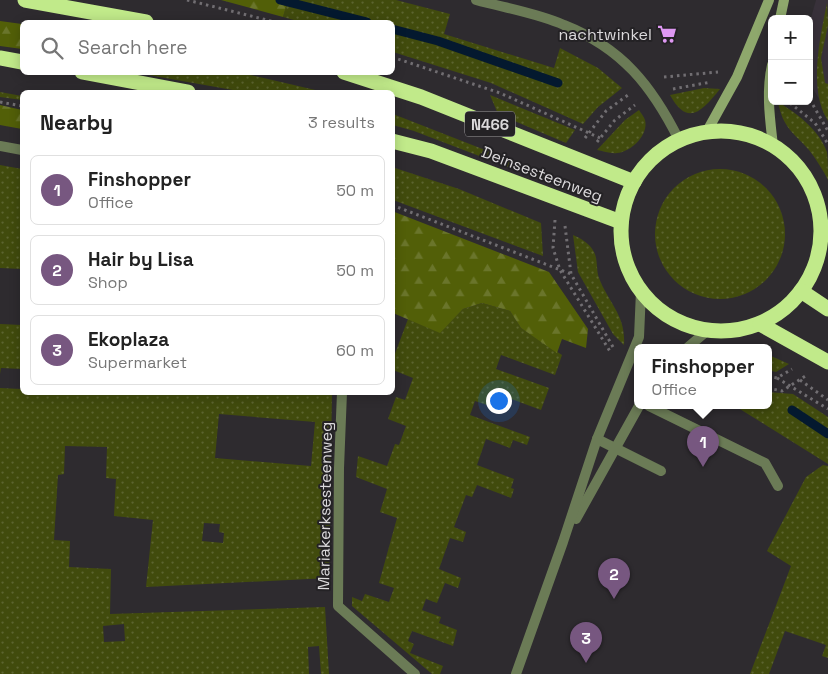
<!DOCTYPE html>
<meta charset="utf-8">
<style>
body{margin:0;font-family:"Space Grotesk",sans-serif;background:#f6f6f6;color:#222}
.controls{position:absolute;right:15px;top:15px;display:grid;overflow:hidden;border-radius:8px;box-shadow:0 2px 12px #0003}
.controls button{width:45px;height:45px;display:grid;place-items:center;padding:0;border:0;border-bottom:1px solid #e0e0e0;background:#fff;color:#222;font:25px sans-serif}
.you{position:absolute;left:498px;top:400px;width:18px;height:18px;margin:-12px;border:4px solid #fff;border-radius:50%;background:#1a73e8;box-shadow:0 0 0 8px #1a73e833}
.badge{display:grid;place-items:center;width:32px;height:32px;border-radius:50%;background:#775780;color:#fff;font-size:16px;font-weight:700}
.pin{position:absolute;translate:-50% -41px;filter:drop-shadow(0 1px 2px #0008)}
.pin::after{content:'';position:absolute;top:26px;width:18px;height:15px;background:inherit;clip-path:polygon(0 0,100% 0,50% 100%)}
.popup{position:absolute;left:634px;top:344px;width:138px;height:65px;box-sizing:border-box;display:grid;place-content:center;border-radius:8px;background:#fff;filter:drop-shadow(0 1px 4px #0005);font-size:16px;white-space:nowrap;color:#767676}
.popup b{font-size:19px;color:#222}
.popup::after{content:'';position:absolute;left:50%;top:100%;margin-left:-10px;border:10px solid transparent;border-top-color:#fff}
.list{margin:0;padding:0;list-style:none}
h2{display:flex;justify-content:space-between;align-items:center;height:65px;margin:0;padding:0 20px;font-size:21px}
h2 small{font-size:16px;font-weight:400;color:#767676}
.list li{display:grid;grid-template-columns:32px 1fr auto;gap:15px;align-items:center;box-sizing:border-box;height:70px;margin:0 10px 10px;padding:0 10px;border:1px solid #e0e0e0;border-radius:8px}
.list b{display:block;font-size:19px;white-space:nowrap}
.list p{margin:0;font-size:16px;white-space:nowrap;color:#767676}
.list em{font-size:16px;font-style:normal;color:#767676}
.icon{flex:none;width:28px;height:28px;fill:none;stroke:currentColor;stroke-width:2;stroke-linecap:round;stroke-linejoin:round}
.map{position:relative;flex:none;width:828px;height:674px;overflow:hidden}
.search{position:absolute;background:#fff;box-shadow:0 2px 12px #0003;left:20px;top:20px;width:375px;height:55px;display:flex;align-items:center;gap:12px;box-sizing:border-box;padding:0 18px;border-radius:8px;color:#767676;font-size:19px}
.panel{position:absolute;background:#fff;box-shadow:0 2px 12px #0003;left:20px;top:90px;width:375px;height:305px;border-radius:8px}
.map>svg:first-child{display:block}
.built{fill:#38313a}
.green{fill:url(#green-dots);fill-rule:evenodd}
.forest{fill:url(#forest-firs)}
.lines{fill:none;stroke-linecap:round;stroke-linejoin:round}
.stream{stroke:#04192f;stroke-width:9}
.path{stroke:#716e72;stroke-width:3;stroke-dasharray:2.5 4;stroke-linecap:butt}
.lane{stroke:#6b7b56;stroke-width:10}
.street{stroke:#6b7b56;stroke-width:10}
.secondary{stroke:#8ea86c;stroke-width:10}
.highway{stroke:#c1ea8a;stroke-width:15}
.labels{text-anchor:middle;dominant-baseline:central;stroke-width:4;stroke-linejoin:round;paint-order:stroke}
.shield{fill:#242225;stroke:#a4a2a4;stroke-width:1}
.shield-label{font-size:15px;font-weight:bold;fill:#dbd9db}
.poi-label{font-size:16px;fill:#dbd9db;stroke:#242225;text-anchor:end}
.street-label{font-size:16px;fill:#dbd9db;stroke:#242225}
</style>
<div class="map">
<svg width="828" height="674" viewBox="0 0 828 674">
<defs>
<pattern id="green-dots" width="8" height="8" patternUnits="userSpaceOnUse" patternTransform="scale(1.25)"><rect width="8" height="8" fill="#414b0d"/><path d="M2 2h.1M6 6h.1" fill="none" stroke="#5c6430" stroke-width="1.8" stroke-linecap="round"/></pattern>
<pattern id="forest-firs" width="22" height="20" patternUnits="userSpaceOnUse" patternTransform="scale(1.25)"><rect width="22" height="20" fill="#525f08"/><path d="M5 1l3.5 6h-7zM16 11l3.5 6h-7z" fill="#6a752b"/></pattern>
</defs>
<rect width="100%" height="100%" fill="#2e2b2f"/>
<polygon class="built" points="816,0 828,0 828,114 809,82 809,25"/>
<g class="green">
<polygon points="288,0 396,0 450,14 444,34 554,68 560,48 598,68 622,88 598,107 583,124 491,83 393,52 392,22 301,22 283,17"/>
<path d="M827 3 828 25 821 58 825 83 828 84V121C808 89 820 38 827 3Z"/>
<polygon points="137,73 242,73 324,92 244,92"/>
<path d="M704 88 720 89C703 110 688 128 670 95Z"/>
<polygon points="0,92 22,96 22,100 0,97"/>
<polygon points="490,95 575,130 566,143 498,114"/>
<path d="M778 102C798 114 819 130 827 152 828 160 828 172 828 180 823 170 816 159 809 150 793 132 783 128 778 102Z"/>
<path d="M639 110C641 113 644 117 645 120 649 135 631 152 617 153 611 154 603 151 597 150L625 120Z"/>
<polygon points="393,114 554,177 550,183 414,131 393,125"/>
<polygon points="0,165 22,169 22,269 0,268"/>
<polygon points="392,167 459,189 541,223 543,256 393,200"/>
<circle cx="720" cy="234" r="65"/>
<path d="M573 235C582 239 589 243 594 252 598 259 596 270 599 278 609 304 626 315 624 345L613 334 578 272Z"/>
<polygon points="482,303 510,311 521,328 562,355 555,375 501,355 496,369 549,388 541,410 498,394 493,407 475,401 470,415 530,437 527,445 513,440 510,448 486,439 477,465 514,479 511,488 514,489 511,498 477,485 472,497 466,495 454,527 466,532 463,542 450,538 439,569 461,578 458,588 445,583 437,603 426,599 422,610 441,617 439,623 457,630 453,646 412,631 408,641 414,644 410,653 443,666 440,674 432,674 352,606 352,597 362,601 365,594 389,602 394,588 379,583 397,518 380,512 387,489 356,477 358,456 387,466 395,444 399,445 406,426 388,419 396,397 405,400 413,378 393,370 393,359 408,319 440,332 463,309"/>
<polygon points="0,324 22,325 22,369 1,368 0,374"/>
<polygon points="768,355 771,356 789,364 776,372 768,370"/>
<path d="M22 374V392L332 393 329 578 146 587 153 520 114 516 116 479 106 478 107 447 65 446 64 474 58 475 54 540 70 541 69 567 111 569 110 614 325 607 329 674H321L319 646 308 647 309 674H0V388L21 389ZM219 414 315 422 311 466 215 458ZM204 523 220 524 219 532 224 533 223 543 202 541ZM124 624 125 641 104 642 103 626Z"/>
<polygon points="768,392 793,394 828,417 828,464 735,406 768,406"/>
<polygon points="823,465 828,466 828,658 822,656 826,645 785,631 769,674 750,674 791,566 767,551 806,477"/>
</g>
<g class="forest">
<polygon points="221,0 288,0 283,17"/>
<polygon points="0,21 22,24 22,49 0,46"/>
<polygon points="0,105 22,110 22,129 0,125"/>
<polygon points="392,211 549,272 588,329 586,348 562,339 557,353 521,328 510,311 482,303 463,309 440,333 393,313"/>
</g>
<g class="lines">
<g class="stream">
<polyline points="280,0 367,22"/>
<polyline points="392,29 438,41 558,83"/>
<polyline points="792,410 828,434"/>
</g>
<g class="path">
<polyline points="187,0 275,22"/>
<polyline points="392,57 500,93 600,138"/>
<polyline points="664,77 718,72"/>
<polyline points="673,89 711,82"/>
<polyline points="808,101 813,105 828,131"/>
<polyline points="0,102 22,106"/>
<polyline points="790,103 815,123 828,144"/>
<polyline points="585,138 606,111 628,95"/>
<polyline points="597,142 615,120 635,105"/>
<polyline points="392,205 571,274"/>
<polyline points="555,220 553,248 560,270 611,353"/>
<polyline points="565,226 571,274 613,347"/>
<polyline points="768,376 777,378 792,369"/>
<polyline points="777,378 828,409"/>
<polyline points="800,380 828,400"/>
<polyline points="768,388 782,391 807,375"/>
</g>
<g class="lane">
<polyline points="649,406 765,463 778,486"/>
<polyline points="597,439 661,471"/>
</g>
<g class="street">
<path d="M476 0C505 8 537 13 564 25 622 48 652 86 679 140"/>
<polyline points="0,146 22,150"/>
<polyline points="821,229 828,231"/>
<polyline points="687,348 708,330"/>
<polyline points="342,392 339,468 338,606 415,674"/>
<polyline points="576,519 639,406"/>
<polyline points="516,674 563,542 597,439 639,337 641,291"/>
</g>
<g class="secondary">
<polyline points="780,19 784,0"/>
<path d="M772 65C766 92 770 119 773 146"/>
<polyline points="706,133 737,77 769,0"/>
</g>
<g class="highway">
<polyline points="25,0 146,22"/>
<polyline points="0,58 22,62"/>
<polyline points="82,72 188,92"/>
<polyline points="344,72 421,97 634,182"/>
<circle cx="721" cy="231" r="100"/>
<polyline points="392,141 431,151 621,222"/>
<polyline points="801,291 828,309"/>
<polyline points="760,324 828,362"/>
</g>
</g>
<defs>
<g id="supermarket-bare" transform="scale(1.5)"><path d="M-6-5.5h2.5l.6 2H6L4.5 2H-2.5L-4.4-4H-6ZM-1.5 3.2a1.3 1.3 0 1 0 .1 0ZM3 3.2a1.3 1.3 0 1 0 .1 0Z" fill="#de98f2" stroke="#242225" stroke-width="2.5" paint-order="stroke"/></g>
</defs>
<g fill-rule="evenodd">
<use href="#supermarket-bare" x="667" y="34"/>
</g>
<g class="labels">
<rect class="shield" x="465" y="111.5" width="50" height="25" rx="4"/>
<g class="shield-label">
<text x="490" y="124">N466</text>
</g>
<g class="poi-label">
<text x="652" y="34">nachtwinkel</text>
</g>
<g class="street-label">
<text transform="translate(542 174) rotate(21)">Deinsesteenweg</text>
<text transform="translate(325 506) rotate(-89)">Mariakerksesteenweg</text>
</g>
</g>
</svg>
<div class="controls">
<button>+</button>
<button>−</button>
</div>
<div class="you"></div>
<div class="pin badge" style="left:703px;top:467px">1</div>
<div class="popup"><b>Finshopper</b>Office</div>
<div class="pin badge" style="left:614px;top:599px">2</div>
<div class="pin badge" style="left:586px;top:663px">3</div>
<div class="search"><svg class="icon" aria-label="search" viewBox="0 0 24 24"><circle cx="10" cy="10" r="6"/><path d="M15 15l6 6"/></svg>Search here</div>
<section class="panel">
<h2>Nearby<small>3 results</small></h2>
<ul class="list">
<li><span class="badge">1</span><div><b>Finshopper</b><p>Office</p></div><em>50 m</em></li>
<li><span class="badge">2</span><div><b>Hair by Lisa</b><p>Shop</p></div><em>50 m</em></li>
<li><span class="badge">3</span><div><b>Ekoplaza</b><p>Supermarket</p></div><em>60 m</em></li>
</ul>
</section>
</div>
